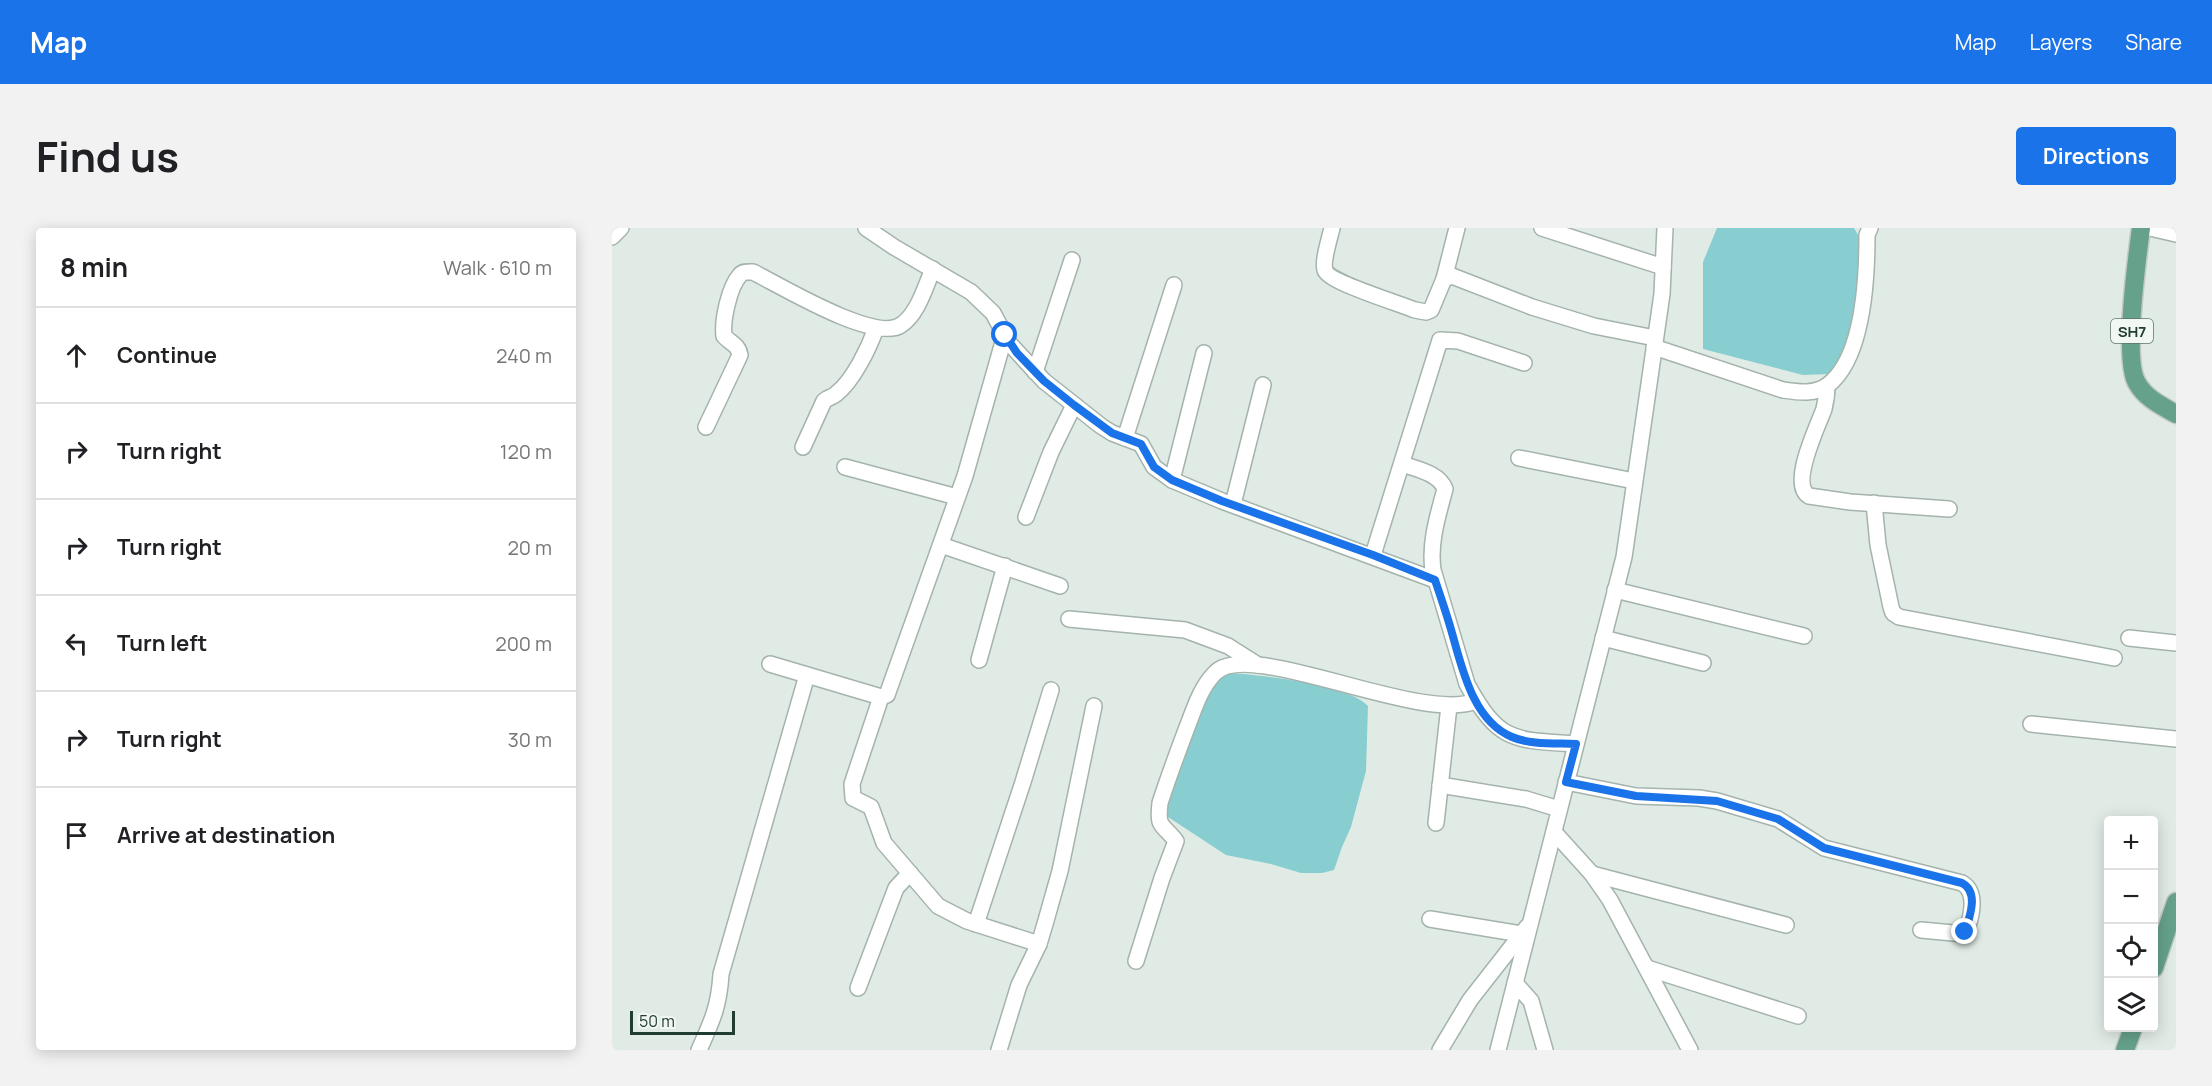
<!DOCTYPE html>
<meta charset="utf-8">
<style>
body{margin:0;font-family:Manrope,sans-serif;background:#f2f2f2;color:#202124}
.controls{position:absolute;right:18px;bottom:18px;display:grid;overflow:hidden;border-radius:6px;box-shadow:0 3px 15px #0003}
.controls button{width:54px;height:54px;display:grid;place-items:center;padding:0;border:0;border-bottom:2px solid #e0e0e0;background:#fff;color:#202124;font:30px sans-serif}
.scale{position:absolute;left:18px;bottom:15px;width:105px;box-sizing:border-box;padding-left:6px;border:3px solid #213c32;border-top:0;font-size:16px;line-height:21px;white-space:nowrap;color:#213c32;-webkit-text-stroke:4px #f1f8f4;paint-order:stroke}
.stop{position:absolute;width:18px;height:18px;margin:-14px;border:4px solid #1a73e8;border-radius:50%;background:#fff}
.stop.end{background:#1a73e8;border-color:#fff;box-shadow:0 2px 6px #0008}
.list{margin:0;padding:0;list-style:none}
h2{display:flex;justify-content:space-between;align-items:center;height:78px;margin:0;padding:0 24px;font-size:26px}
h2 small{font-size:20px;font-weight:400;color:#757577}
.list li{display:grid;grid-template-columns:39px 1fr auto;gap:18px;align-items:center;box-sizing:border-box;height:96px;padding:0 24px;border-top:2px solid #e0e0e0}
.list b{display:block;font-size:22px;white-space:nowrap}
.list em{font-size:20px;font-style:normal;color:#757577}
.icon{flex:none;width:33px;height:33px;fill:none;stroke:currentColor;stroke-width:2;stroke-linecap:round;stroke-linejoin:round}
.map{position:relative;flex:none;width:1564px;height:822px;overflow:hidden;border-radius:6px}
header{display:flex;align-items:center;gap:36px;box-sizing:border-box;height:84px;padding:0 30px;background:#1a73e8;color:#fff}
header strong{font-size:28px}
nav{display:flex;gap:33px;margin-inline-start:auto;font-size:21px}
.intro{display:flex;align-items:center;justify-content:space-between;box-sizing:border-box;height:144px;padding:0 36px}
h1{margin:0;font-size:42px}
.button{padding:15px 27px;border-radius:6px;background:#1a73e8;color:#fff;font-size:21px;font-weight:700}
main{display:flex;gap:36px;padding:0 36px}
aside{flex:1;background:#fff;border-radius:6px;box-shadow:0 3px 15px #0003}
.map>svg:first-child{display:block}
.water{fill:#88cdd0}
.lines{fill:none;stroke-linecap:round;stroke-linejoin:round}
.minor-casing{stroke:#a4b3ac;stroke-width:18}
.major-casing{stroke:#c1c8c6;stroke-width:21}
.minor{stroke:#fff;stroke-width:15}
.major{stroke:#65a18b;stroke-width:18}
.route{stroke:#1a73e8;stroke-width:8}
.labels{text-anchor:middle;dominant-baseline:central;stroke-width:5;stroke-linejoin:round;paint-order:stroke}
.shield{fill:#f1f8f4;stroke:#5f746c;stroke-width:1.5}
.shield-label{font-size:15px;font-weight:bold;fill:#213c32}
</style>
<header>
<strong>Map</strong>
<nav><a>Map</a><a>Layers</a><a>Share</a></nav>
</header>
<div class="intro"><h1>Find us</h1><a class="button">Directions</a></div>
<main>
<aside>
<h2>8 min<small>Walk · 610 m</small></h2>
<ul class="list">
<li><svg class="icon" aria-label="ahead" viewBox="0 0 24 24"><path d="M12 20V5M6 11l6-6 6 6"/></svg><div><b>Continue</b></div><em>240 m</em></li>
<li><svg class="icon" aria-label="right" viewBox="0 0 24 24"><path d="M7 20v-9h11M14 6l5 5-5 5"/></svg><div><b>Turn right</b></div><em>120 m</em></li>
<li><svg class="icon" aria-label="right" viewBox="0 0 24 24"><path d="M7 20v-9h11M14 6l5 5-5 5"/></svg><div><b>Turn right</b></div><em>20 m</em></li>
<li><svg class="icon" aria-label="left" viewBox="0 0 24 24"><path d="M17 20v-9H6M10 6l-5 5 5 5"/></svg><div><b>Turn left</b></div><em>200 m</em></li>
<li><svg class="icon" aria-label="right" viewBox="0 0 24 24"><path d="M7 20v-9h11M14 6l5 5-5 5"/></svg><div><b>Turn right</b></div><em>30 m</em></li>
<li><svg class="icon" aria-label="arrive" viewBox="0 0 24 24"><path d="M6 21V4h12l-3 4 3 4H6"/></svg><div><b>Arrive at destination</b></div></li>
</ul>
</aside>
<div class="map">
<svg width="1564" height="822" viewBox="0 0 1564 822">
<rect width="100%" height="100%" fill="#e1ebe5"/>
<g class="water">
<polygon points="1105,0 1242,0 1252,17 1238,113 1218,146 1191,147 1091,121 1091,34"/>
<path d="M610 444C643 447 735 455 756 478L754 543 739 599 730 619 722 642 710 645H689L659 636 614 627 556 589 555 569 561 550 584 498 594 463Z"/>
</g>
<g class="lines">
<g class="minor-casing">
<g id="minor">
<polyline points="254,0 282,19 359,64 381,85 397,115 432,153 489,198 500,205 529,216 542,239 560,252 610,273 823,352"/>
<path d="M720 0C718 9 710 34 713 42 716 54 789 76 803 82L814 84 819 82 832 51 840 48 920 79 982 98 1043 110"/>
<polyline points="930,0 1051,39"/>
<polyline points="1538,0 1564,6"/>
<polyline points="0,9 9,0"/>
<polyline points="832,51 845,0"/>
<path d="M1042 119 1171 162C1185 164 1203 167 1216 157 1252 129 1255 48 1255 7L1258 0"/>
<polyline points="423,144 460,32"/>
<path d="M1215 158C1215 166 1214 173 1212 181 1206 198 1177 256 1197 268L1238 274 1337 281"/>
<path d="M94 199 128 127C126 116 118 115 112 108 110 93 117 59 128 47 131 43 137 44 141 44 169 58 263 115 289 97 306 86 313 59 321 41"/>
<polyline points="513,210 562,57"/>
<path d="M191 219 212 173C216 169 220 170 224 166 241 153 257 120 264 100"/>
<polyline points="907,230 1022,253"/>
<path d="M790 236C804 241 827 245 833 261 826 287 817 315 821 342L855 456C887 515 902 512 964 516"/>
<polyline points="233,239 345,269"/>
<polyline points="560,252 592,125"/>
<polyline points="1262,275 1266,317 1279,379 1281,385 1287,389 1502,430"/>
<polyline points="621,276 651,157"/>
<polyline points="414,289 439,224 462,177"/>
<polyline points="329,317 448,358"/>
<polyline points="761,327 828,112 846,113 912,135"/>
<polyline points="1003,362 1192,408"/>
<polyline points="457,391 573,402 616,418 646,437"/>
<polyline points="991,410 1091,435"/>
<polyline points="1517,410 1564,415"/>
<polyline points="367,432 393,338"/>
<polyline points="158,436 269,469 275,467 353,248 393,107"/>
<polyline points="269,469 240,556 241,570 259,579 272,615 326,678 355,693 427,716"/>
<polyline points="1419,496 1564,511"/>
<path d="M954 554 1024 568 1087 570 1105 573 1166 591 1212 620 1350 655C1366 664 1360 691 1352 706L1309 702"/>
<polyline points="828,557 914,571 947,581"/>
<polyline points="824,595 837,478"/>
<polyline points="942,604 980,646 998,672 1078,822"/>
<polyline points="980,646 1174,697"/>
<polyline points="818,691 909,706"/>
<polyline points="364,696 411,554 439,462"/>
<path d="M524 733 550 650 564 613C550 595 545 601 548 575 556 550 565 526 574 502 582 482 588 460 603 445 636 409 807 496 864 473"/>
<polyline points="1035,740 1186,788"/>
<polyline points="903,755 919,773 933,822"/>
<polyline points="246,760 284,660 298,645"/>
<path d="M87 822C100 793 107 779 109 746L195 447"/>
<polyline points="387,822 407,757 427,716 433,696 448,643 482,478"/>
<polyline points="828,822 858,772 915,699"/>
<polyline points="886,822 1012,329 1050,66 1053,0"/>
</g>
</g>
<g class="major-casing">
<g id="major">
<path d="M1529 0C1525 30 1511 132 1525 155 1533 170 1550 178 1564 186"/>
<polyline points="1542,740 1564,674"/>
<polyline points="1513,822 1521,800"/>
</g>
</g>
<use href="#minor" class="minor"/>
<use href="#major" class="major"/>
</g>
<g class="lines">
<path class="route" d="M393 107 405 125 432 153 462 177 500 205 529 216 542 239 560 252 610 273 761 327 823 352C829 370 835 387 840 405 850 440 861 493 900 509 918 517 944 515 964 516L954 554 1024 568 1105 573 1166 591 1212 620 1350 655C1367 664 1358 688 1353 704"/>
</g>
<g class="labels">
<rect class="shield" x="1499" y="91" width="42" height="24" rx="4.5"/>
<g class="shield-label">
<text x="1520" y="103">SH7</text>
</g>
</g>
</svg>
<div class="controls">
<button>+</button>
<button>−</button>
<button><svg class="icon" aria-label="locate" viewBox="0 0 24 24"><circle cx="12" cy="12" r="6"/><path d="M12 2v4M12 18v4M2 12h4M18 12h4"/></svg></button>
<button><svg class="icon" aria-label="layers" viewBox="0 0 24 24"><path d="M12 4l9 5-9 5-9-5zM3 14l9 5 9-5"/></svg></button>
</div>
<div class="scale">50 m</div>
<div class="stop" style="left:393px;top:107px"></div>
<div class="stop end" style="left:1353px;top:704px"></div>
</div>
</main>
